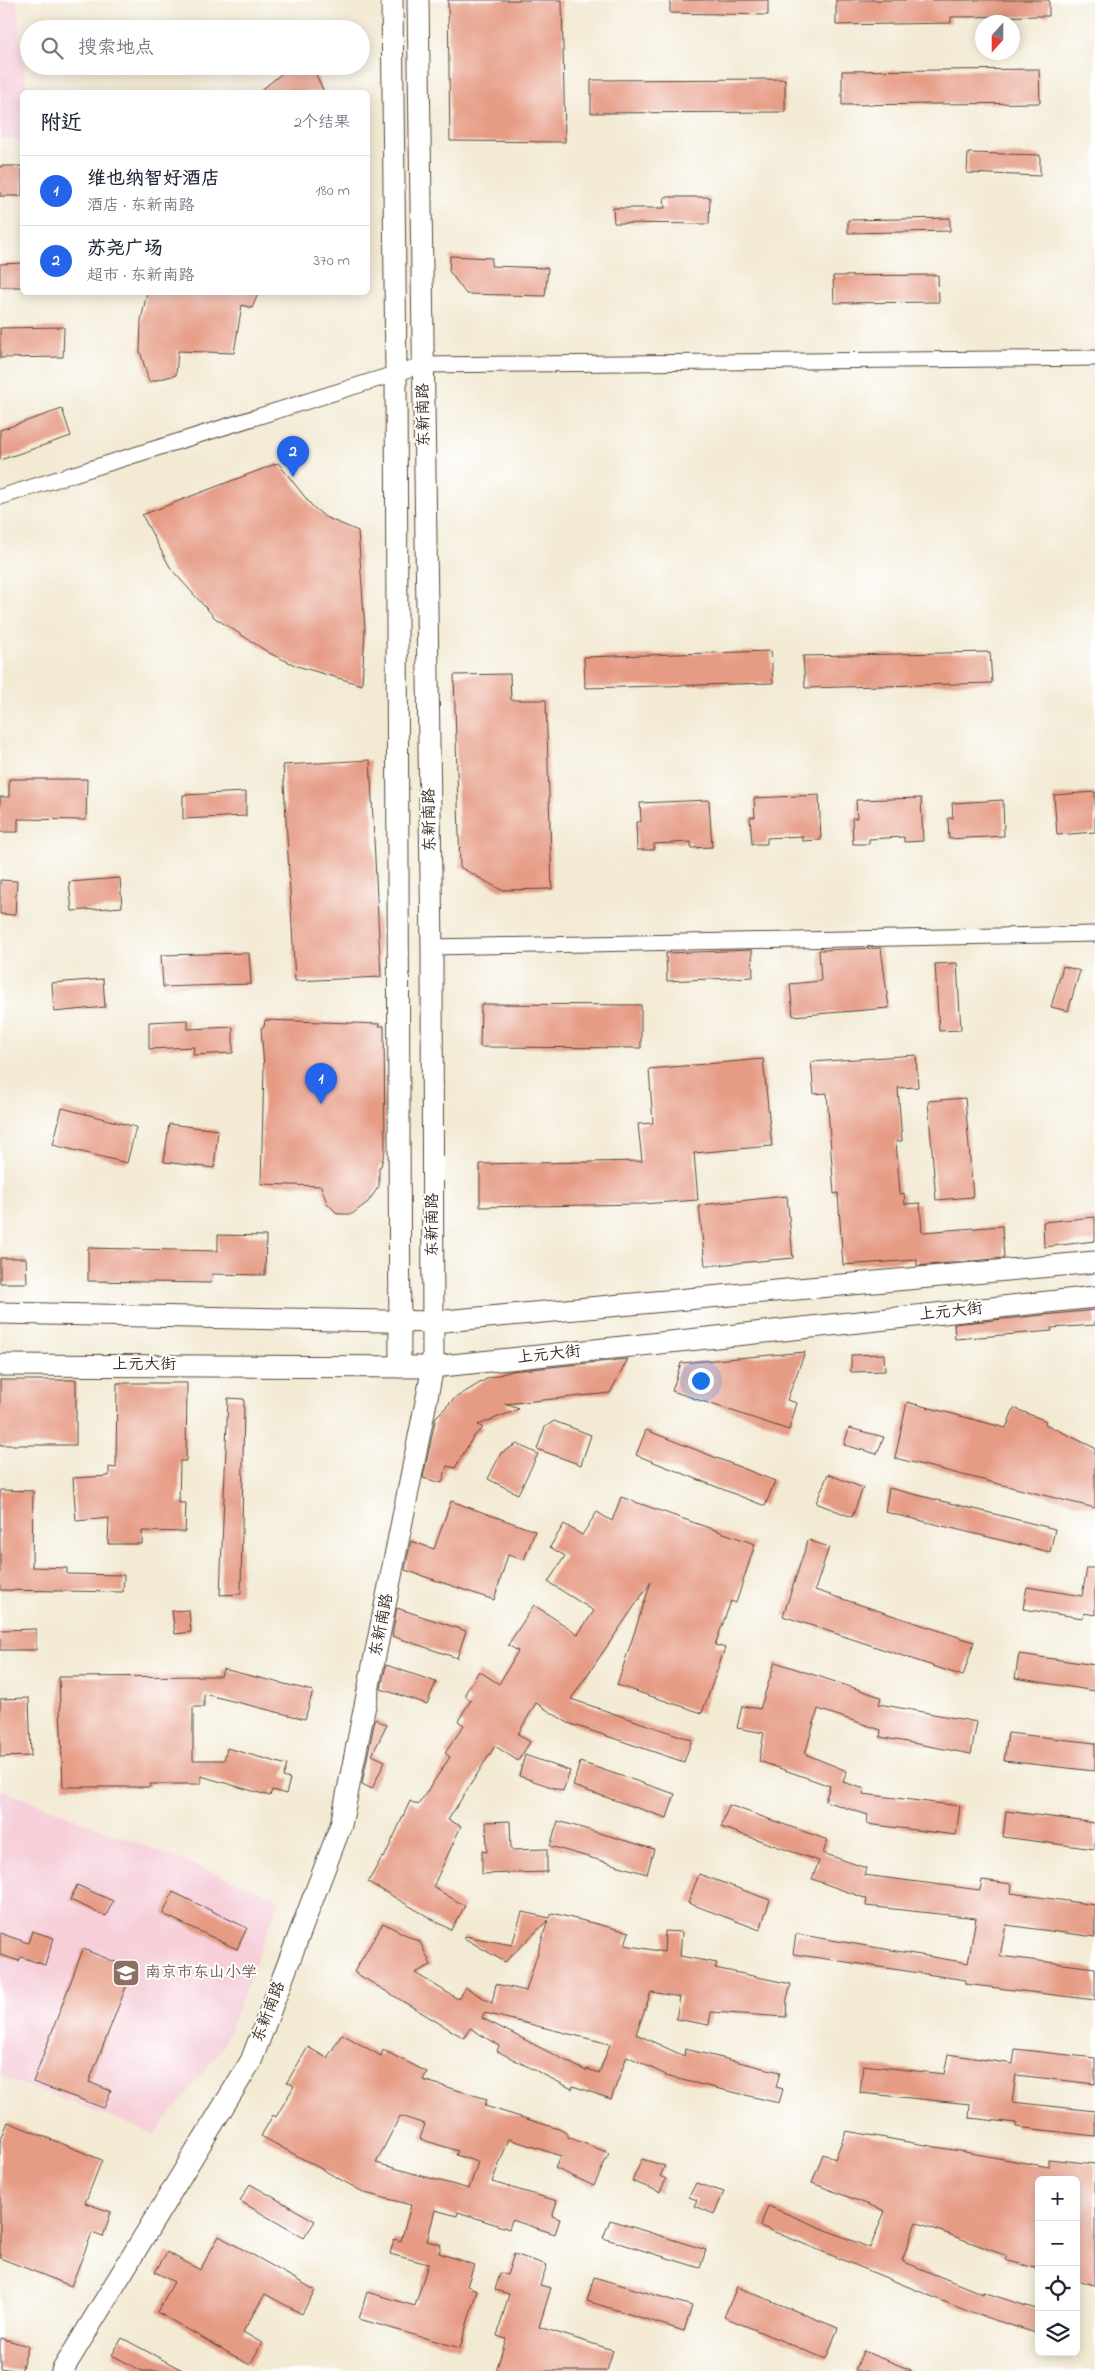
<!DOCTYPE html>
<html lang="zh">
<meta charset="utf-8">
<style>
body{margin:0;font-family:"Indie Flower","LXGW WenKai TC",sans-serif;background:#f2f2f3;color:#1f2937}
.controls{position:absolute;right:15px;bottom:15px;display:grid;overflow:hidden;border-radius:8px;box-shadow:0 2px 12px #0003}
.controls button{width:45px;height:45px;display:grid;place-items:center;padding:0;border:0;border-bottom:1px solid #e0e1e3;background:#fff;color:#1f2937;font:25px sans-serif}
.compass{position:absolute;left:975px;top:15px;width:45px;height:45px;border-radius:50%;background:#fff;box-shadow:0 2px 12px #0003;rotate:201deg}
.you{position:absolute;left:700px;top:1380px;width:18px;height:18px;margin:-12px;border:4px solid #fff;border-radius:50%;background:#1a73e8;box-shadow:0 0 0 8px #1a73e833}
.badge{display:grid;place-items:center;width:32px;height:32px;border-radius:50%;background:#2563eb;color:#fff;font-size:16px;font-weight:700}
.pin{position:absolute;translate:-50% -41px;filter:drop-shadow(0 1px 2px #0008)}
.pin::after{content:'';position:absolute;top:26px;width:18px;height:15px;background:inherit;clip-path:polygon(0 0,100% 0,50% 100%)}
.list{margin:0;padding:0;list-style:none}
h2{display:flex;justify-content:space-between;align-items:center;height:65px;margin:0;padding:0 20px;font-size:21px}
h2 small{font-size:16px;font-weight:400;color:#747a83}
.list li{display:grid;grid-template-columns:32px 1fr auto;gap:15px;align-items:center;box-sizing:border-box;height:70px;padding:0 20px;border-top:1px solid #e0e1e3}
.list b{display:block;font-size:19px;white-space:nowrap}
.list p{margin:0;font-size:16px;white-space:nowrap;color:#747a83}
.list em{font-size:16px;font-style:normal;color:#747a83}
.icon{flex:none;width:28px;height:28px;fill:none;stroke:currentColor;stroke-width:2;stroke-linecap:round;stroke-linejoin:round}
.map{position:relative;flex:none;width:1095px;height:2371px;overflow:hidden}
.search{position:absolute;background:#fff;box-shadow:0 2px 12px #0003;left:20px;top:20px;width:350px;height:55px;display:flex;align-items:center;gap:12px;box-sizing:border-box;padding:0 18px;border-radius:28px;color:#747a83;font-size:19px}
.panel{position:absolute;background:#fff;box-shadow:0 2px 12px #0003;left:20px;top:90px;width:350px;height:205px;border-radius:8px}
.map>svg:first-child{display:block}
.built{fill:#f6cfd9}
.building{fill:#e69b85;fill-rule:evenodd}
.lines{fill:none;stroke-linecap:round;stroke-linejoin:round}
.street-casing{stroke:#574739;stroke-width:17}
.secondary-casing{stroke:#574739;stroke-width:23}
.street{stroke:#fff;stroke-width:15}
.secondary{stroke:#fff;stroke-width:21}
.labels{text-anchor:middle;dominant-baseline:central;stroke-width:4;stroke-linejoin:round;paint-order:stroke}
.street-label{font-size:16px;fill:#3b2a1e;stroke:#fff}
.education-label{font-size:16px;fill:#785e54;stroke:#fff;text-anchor:start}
</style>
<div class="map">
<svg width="1095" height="2371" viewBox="0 0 1095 2371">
<rect width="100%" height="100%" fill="#fff"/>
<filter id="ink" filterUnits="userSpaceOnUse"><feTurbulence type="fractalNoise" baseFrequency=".02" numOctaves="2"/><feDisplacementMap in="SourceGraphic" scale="10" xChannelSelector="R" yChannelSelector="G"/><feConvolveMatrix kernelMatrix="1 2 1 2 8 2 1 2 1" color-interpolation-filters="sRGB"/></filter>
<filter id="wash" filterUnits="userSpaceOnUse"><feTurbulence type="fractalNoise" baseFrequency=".0096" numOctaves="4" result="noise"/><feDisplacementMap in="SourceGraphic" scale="20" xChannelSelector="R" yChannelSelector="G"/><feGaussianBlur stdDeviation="1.12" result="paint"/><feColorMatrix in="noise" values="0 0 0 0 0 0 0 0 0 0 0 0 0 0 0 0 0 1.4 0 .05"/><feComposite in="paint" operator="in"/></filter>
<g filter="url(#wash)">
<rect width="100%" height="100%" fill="#f3ead4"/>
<g class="built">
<polygon points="0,0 17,0 27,92 22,92 22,139 0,139"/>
<polygon points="0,1789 280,1899 223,2047 155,2134 0,2076"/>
</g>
<g id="blocks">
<g class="building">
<polygon points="448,0 562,0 565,142 450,141"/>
<polygon points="670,0 768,0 768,15 670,13"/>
<polygon points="836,0 1049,0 1049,16 951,17 951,23 836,25"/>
<polygon points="291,66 312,66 324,92 259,92"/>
<polygon points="1039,69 1040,103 842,105 842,71"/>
<polygon points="785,79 785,112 591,113 591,80"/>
<polygon points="968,153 1040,155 1040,176 967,173"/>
<rect x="0" y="166" width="22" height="30"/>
<polygon points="664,197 710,197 709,224 614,223 613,208 665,208"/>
<polygon points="950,218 950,231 848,233 848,220"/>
<polygon points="450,256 492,258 491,266 548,268 545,296 466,294 449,271"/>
<polygon points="22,263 22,287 0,287 0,264"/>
<polygon points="938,275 939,302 834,303 833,276"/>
<polygon points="147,292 259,292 252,308 242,305 234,353 178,351 176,375 149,382 140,351 141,321"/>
<polygon points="64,327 63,357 0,358 0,328"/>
<polygon points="62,409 71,436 0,460 0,430"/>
<polygon points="278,463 312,506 325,517 358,531 365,629 362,685 297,666 271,654 215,618 171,569 142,515"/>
<polygon points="771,651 773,683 585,688 584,657"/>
<polygon points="990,652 992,683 805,688 803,656"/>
<polygon points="510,674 511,700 546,700 552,889 501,890 460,867 454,675"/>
<polygon points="370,760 381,977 295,981 283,765"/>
<polygon points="9,779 87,779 86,820 18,819 18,832 0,832 0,797 9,797"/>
<polygon points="246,792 246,816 183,819 183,795"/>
<polygon points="1095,792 1095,832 1057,835 1054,795"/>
<polygon points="819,795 821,840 802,841 802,836 767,838 767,844 752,844 750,817 755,817 754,798"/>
<polygon points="921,798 923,841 904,842 904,837 869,839 869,844 853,844 852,818 857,818 856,800"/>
<polygon points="709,800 712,847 691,848 691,842 654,844 654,850 637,850 636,822 641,822 640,803"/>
<polygon points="1003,800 1004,836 949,839 948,818 953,818 952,803"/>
<polygon points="120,878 122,907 72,911 69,882"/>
<polygon points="0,880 17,881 15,915 0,914"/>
<polygon points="881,948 889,1008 793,1016 790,984 821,981 819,950"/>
<polygon points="752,950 753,977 667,981 666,953"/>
<polygon points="249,953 251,984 163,987 161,955"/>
<polygon points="957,963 961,1030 939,1031 935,964"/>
<polygon points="1063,966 1080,971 1068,1011 1051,1007"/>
<polygon points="103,979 105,1007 54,1012 52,983"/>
<polygon points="481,1004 641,1005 641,1048 480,1047"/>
<polygon points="188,1020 188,1029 233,1027 233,1053 193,1055 194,1047 149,1049 149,1022"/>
<polygon points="265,1020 380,1024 379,1026 384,1026 385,1150 381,1166 379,1167 379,1186 368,1202 352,1214 338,1214 327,1203 321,1186 261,1184 264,1068 261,1028 264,1027"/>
<polygon points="916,1055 918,1087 898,1088 902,1141 896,1141 900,1194 904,1193 905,1204 920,1203 922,1232 1002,1226 1004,1258 917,1266 917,1260 843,1265 838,1193 834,1194 832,1166 827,1093 814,1094 811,1062"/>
<polygon points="763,1059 772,1146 694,1153 698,1200 642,1204 480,1207 480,1164 642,1161 638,1124 653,1123 649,1069"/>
<polygon points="965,1098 973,1197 936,1200 928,1101"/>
<polygon points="62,1108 136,1127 127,1163 53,1145"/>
<polygon points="169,1124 218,1130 214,1168 164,1162"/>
<polygon points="787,1196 793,1258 705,1266 699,1205"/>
<polygon points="1095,1217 1095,1241 1044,1247 1043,1222"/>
<polygon points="218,1235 266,1236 265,1275 212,1274 211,1283 88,1281 88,1248 218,1251"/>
<polygon points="0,1258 26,1258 27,1283 0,1283"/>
<polygon points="1095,1310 1095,1325 1051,1328 1052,1331 955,1339 954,1324"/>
<polygon points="805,1352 787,1400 797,1403 789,1430 672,1391 681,1363"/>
<polygon points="884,1354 885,1371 851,1372 851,1355"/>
<polygon points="628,1359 610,1393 505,1404 519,1409 478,1425 483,1428 473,1437 455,1468 447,1466 442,1483 423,1478 436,1417 455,1398 488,1378 512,1371"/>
<rect x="0" y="1380" width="76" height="65"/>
<polygon points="117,1383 187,1383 186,1461 180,1461 179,1503 186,1503 185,1532 142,1531 142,1544 108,1544 109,1518 76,1521 73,1478 109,1476 109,1467 116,1468"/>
<polygon points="228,1398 244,1399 241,1594 220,1595"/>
<polygon points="907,1402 1006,1428 1014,1408 1046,1421 1045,1424 1095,1448 1095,1508 895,1458"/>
<polygon points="554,1421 591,1435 581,1465 537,1449 545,1427"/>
<polygon points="849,1428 884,1437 877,1454 844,1445"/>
<polygon points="646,1430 775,1481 765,1506 636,1455"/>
<polygon points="517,1444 538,1454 518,1494 488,1479 501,1453"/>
<polygon points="828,1474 863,1488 852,1517 816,1503"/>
<polygon points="889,1488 1055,1529 1050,1552 885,1512"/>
<polygon points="0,1490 33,1491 32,1567 67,1568 67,1574 124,1575 123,1592 0,1590"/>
<polygon points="621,1497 755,1544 736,1603 731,1601 715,1645 725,1648 702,1713 617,1685 651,1582 571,1699 692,1740 684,1762 568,1723 536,1703 518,1734 530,1742 518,1761 495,1746 448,1820 461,1826 433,1887 465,1906 451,1930 368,1882 382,1857 384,1858 410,1801 418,1805 450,1757 445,1753 464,1725 458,1721 471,1700 466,1697 466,1692 479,1671 499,1684 518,1651 508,1645 534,1605 578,1634 594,1611 548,1582 565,1556 550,1547 564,1524 582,1535 597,1512 612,1521"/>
<polygon points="451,1501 535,1531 524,1560 508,1555 494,1600 405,1570 411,1541 434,1549"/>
<polygon points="808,1540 829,1547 815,1590 974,1642 963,1676 783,1616"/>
<polygon points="1087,1568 1095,1568 1095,1615 1084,1613 1083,1618 1023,1609 1027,1587 1082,1596"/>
<polygon points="397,1608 466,1631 457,1658 392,1636"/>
<polygon points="189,1610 191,1632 175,1634 172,1611"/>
<polygon points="36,1629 36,1650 0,1650 0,1630"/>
<polygon points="1019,1654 1095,1665 1095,1691 1015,1678"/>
<polygon points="775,1662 881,1697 879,1704 977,1722 971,1754 880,1737 881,1730 818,1709 805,1754 847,1771 843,1782 865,1789 863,1794 960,1806 956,1835 867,1824 868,1815 825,1801 830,1786 759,1761 764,1733 737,1728 742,1706 760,1709"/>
<polygon points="386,1665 436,1682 427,1704 381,1689"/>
<polygon points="223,1669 313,1691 305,1719 204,1694 204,1707 193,1707 193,1760 224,1760 227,1748 287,1765 283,1777 290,1779 286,1794 272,1790 270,1796 201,1776 201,1784 150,1784 150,1787 63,1787 59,1677 221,1676"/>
<polygon points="29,1698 31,1756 0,1757 0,1699"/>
<polygon points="375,1719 387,1725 372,1755 385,1761 372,1789 362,1784"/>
<polygon points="1008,1733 1095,1743 1095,1771 1004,1761"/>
<polygon points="525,1755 570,1771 563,1791 519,1776"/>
<polygon points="580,1762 675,1794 667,1818 573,1786"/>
<polygon points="729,1805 828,1840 823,1853 866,1868 864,1875 980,1890 982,1880 1012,1884 1011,1893 1095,1905 1095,1937 1006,1925 1000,1956 1095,1968 1095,2000 965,1984 966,1980 793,1954 796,1934 968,1963 976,1918 866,1906 867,1899 812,1879 819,1861 721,1827"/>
<polygon points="1006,1811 1095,1823 1095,1849 1003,1837"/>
<polygon points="510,1821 511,1850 547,1849 547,1872 482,1874 482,1851 487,1852 486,1822"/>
<polygon points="558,1821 654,1849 647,1874 550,1846"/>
<polygon points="699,1874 770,1900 760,1930 688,1903"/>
<polygon points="77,1885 113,1901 106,1916 70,1900"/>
<polygon points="173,1892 247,1928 237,1949 163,1914"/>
<path d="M522 1912 550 1918 552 1913 629 1932 625 1945 664 1952 665 1931 682 1932 680 1956 717 1963 715 1968 791 1984 787 1999 786 2017 711 2012 709 2025 676 2019 680 1997 651 1992 636 2034 684 2056 685 2049 780 2072 776 2087 783 2089 779 2103 665 2076 666 2075 627 2056 611 2099 573 2086 572 2089 497 2051 499 2046 470 2028 464 2038 354 1972 383 1923 420 1942 431 1965 415 1973 458 1999 465 1987 492 2003 496 1984 526 1991 548 1920 505 1962 464 1938 465 1936 512 1945ZM484 2013 489 2014 610 2044 599 2073 587 2069 586 2071 482 2018Z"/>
<polygon points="32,1931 54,1938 45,1965 21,1957 19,1961 0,1955 0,1933 28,1943"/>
<polygon points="83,1949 133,1969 89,2082 111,2091 104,2108 33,2082"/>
<path d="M342 2034 381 2056 383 2050 427 2072 423 2080 487 2099 485 2106 559 2129 568 2134V2137L609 2153 594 2186 555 2168 561 2156 509 2139 492 2182 557 2201 552 2216 560 2219 555 2234 512 2220 509 2229 458 2212 457 2216 435 2210 427 2241 441 2245 439 2253 474 2265 467 2286 477 2290 460 2348 359 2319 367 2292 415 2306 428 2264 390 2254 394 2239 401 2241 411 2205 365 2193 261 2136 273 2115 276 2117 294 2086 287 2082 308 2047 327 2058ZM400 2116 425 2124 420 2139 458 2151 456 2155 478 2162 469 2189 376 2163Z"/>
<polygon points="1015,2049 1095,2058 1095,2084 1016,2075 1012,2102 1095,2111 1095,2136 1016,2127 1016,2123 969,2118 970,2104 860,2093 863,2065 944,2074 948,2054 1013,2064"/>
<polygon points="8,2122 102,2160 85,2203 111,2212 103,2237 92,2233 71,2286 0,2258 0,2142"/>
<polygon points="846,2131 1049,2167 1049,2159 1095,2164 1095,2285 1076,2280 1076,2180 1039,2180 1039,2269 1005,2260 1007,2256 916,2222 902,2261 983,2294 983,2292 1039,2310 1039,2334 972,2313 760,2226 768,2206 870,2248 885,2211 812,2183 823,2154 835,2159"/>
<polygon points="642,2159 665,2166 660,2176 666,2179 660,2192 632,2181"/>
<polygon points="696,2183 724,2192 714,2214 694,2206 697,2200 689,2197"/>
<polygon points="250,2184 315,2221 304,2238 240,2201"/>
<polygon points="610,2220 706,2250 700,2268 603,2238"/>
<polygon points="219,2236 315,2290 302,2314 265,2294 243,2332 262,2343 250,2365 157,2312 174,2282 155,2272 167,2252 200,2270"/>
<polygon points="514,2254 547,2265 540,2285 551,2288 539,2327 613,2350 607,2371 496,2371 506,2339 497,2336 509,2294 495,2290 500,2273 507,2275"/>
<polygon points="594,2277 692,2306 684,2331 587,2301"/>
<polygon points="737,2287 838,2328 826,2359 724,2317"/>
<polygon points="0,2338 28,2346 21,2371 0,2368"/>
<polygon points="122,2338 184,2371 142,2371 112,2355"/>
<polygon points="863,2351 911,2370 911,2371 855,2371"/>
</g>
</g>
</g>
<g filter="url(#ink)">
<use href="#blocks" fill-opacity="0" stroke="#574739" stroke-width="1"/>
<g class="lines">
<g class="street-casing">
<g id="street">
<polyline points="0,497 423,365 1095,358"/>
<polyline points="432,947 1095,934"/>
</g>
</g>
<g class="secondary-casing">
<g id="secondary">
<polyline points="392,0 396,373 400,1367"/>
<polyline points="0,1313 433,1322 1095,1262"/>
<polyline points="0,1365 433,1367 1095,1297"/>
<polyline points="62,2371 251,2061 341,1825 433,1367 432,947 418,0"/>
</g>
</g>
<use href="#street" class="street"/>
<use href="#secondary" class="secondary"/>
</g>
</g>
<defs>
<g id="school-square" transform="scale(1.4375)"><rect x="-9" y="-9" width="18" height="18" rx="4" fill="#8d6e63" stroke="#fff"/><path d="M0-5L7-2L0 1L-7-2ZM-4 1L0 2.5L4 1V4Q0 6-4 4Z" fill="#fff"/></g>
</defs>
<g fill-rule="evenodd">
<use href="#school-square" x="126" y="1973"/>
</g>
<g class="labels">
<g class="street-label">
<text transform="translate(424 415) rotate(-91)">东新南路</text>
<text transform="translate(430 820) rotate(-91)">东新南路</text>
<text transform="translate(433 1225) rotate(-90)">东新南路</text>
<text transform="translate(951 1312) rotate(-6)">上元大街</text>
<text transform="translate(549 1355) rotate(-6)">上元大街</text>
<text x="144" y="1365">上元大街</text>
<text transform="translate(382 1625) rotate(-79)">东新南路</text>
<text transform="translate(269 2012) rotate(-69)">东新南路</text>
</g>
<g class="education-label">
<text x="145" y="1973">南京市东山小学</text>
</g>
</g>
</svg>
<div class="controls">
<button>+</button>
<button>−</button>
<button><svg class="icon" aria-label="locate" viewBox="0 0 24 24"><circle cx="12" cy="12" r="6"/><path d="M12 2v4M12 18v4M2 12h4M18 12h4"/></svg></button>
<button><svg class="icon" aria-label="layers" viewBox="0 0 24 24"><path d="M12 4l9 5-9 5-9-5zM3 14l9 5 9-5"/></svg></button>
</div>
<svg class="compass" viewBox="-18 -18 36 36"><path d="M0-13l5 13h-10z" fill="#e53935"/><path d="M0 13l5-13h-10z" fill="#747a83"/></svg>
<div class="you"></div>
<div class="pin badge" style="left:321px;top:1104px">1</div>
<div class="pin badge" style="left:293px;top:477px">2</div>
<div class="search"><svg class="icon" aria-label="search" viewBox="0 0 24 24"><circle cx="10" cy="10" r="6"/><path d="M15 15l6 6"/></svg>搜索地点</div>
<section class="panel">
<h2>附近<small>2个结果</small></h2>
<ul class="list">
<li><span class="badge">1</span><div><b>维也纳智好酒店</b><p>酒店 · 东新南路</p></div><em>180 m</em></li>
<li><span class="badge">2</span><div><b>苏尧广场</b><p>超市 · 东新南路</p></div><em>370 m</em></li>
</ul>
</section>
</div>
